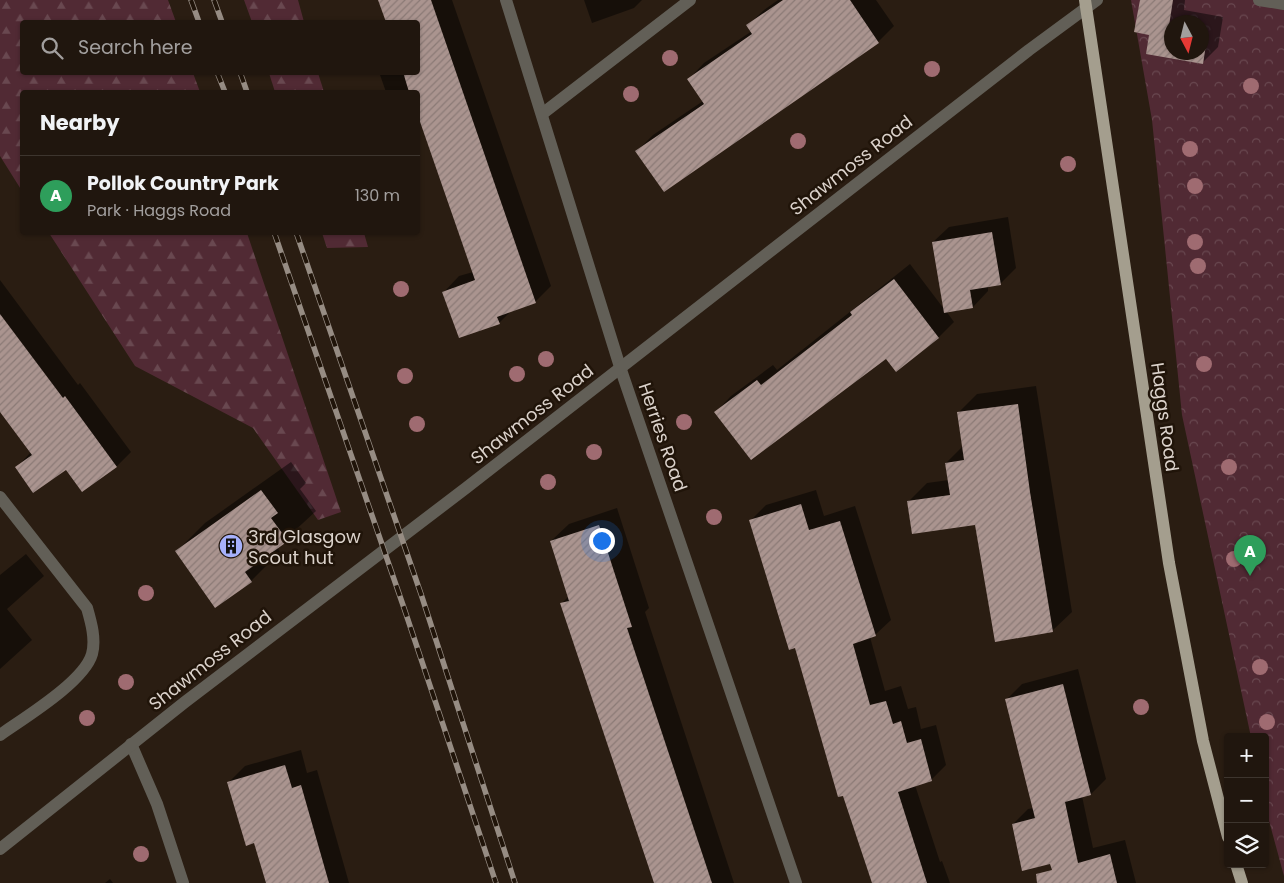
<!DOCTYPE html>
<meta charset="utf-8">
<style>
body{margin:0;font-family:Poppins,sans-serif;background:#281f17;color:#f1f3f6}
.controls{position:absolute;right:15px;bottom:15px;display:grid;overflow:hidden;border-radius:5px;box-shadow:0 1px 4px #0004}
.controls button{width:45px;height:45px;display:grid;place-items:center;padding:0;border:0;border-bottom:1px solid #3d352e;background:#20160e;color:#f1f3f6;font:25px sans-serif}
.compass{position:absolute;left:1164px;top:15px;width:45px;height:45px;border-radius:50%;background:#20160e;box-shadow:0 1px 4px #0004;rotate:173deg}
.you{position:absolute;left:601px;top:540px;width:18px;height:18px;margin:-12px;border:4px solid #fff;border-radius:50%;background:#1a73e8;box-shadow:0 0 0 8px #1a73e833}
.badge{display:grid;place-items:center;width:32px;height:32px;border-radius:50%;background:#b45309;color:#fff;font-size:16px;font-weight:700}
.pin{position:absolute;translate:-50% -41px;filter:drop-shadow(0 1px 2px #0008)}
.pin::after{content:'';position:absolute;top:26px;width:18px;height:15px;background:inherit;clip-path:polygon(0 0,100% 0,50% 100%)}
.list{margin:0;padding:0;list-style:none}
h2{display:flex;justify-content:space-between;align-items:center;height:65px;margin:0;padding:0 20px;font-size:21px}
h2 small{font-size:16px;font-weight:400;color:#a29f9e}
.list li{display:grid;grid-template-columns:32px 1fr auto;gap:15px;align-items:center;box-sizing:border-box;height:80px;padding:0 20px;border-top:1px solid #3d352e}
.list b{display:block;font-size:19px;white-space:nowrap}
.list p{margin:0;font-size:16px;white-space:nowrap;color:#a29f9e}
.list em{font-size:16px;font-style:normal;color:#a29f9e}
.icon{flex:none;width:28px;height:28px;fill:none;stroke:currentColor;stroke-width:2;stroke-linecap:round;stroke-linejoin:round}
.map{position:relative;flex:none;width:1284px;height:883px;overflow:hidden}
.search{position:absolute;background:#20160e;box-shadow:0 1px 4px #0004;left:20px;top:20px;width:400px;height:55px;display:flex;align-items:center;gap:12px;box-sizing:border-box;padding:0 18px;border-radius:5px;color:#a29f9e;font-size:19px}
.panel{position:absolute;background:#20160e;box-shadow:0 1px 4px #0004;left:20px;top:90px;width:400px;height:145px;border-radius:5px}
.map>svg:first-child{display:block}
.forest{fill:url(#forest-firs)}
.park{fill:url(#park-crowns);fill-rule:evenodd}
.shadow{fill:#0007;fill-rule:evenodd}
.building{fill:url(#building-hatch)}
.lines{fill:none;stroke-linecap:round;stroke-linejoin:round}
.minor{stroke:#625f57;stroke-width:12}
.major{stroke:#a49e8e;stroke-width:12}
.rail-casing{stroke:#968c83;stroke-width:5.5}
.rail{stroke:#201409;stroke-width:4;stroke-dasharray:11;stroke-linecap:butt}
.tree{fill:#9f6b71}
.labels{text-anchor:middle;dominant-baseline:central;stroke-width:5;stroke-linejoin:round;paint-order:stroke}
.street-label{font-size:18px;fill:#dbd2cb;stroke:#201409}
.poi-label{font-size:18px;fill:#dbd2cb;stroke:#201409;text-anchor:start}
</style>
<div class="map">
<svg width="1284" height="883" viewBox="0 0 1284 883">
<defs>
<pattern id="forest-firs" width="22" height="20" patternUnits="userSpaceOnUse" patternTransform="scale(1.25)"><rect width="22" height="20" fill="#512a34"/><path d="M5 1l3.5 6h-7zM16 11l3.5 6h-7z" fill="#694850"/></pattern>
<pattern id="park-crowns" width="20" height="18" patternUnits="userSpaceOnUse" patternTransform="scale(1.25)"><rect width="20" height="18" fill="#512a34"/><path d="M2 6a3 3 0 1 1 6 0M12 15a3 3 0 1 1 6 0" fill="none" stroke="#694850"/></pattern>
<pattern id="building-hatch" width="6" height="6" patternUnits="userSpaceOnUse" patternTransform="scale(1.25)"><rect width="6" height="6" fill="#aa948f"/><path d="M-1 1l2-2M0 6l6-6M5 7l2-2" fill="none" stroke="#8b7a76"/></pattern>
</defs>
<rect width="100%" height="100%" fill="#2a1d12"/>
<g class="forest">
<polygon points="0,0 168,0 176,22 22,22 22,72 193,73 200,92 22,92 22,191 0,156"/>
<polygon points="244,0 298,0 304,22 252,22"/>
<polygon points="269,73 318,73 324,92 275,92"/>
<polygon points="49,233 247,233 341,512 318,520 253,428 135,366"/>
<polygon points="322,233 364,233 368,247 327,248"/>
</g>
<path class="park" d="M1131 0H1284V876L1265 806V737H1251L1182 415 1152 120ZM1172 22H1202V52H1172Z"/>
<g class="shadow">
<polygon points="379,0 452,0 551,286 535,302 512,310 499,323 444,292 459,276 473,272 418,112 418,92 386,92 379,72 418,72 418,22 387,22"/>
<polygon points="584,0 642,0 634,8 592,23"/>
<polygon points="778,0 876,0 894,26 878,42 637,151 653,135 703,101 689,79 704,63 752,31 748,25 764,10"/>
<path d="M1141 0H1185L1184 10 1223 17 1218 47 1203 62 1148 53 1151 34ZM1172 22H1202V52H1172Z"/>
<polygon points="1008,217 1016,268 1000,284 988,286 988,291 973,307 946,311 954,322 938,338 716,412 731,396 773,365 777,370 910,264 944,309 933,242 949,227"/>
<polygon points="0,280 78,385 80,383 131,452 117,466 83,491 66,468 17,467 31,452 0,410"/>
<polygon points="1036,386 1072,612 1053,630 996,640 976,523 908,502 927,483 949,480 946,463 963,446 958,413 977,394"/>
<polygon points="291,462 306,483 300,489 316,511 277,547 280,552 251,581 215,606 176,552 205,523"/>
<polygon points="816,490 824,516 855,506 891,620 875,635 870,637 885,691 901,686 908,709 916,707 921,729 936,725 946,765 931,780 915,785 940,862 942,861 950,883 873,883 796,647 751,520 766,505"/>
<polygon points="617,508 649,608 645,612 734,883 656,883 562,603 569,596 551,541 569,524"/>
<polygon points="26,554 44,576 7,609 32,640 0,669 0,575"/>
<polygon points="1078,669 1106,779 1091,794 1082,796 1093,848 1125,840 1136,883 1056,883 1051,863 1013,824 1028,809 1034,808 1007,699 1022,684"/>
<polygon points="301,750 307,773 317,770 349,883 267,883 255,842 229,782 245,766"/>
<polygon points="110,879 113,883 105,883"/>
</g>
<g class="building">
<polygon points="378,0 431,0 536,303 497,317 500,324 459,338 442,292 475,280 418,116 418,92 409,92 403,72 418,72 418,22 386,22"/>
<polygon points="783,0 850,0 879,43 664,192 635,151 704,104 687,79 752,34 746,25"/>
<polygon points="1140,0 1173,0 1169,26 1172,26 1172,52 1202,52 1202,31 1208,32 1203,64 1146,54 1149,35 1134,32"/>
<polygon points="992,232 1001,285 970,290 973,308 944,313 932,242"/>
<polygon points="894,279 939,338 896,372 886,359 751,460 714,412 757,380 761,385 852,315 850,312"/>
<polygon points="0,314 63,398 65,396 117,467 82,492 66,470 33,493 15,467 32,455 0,412"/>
<polygon points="1018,404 1030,492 1053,632 995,642 975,525 912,534 907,501 950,495 945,463 964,460 957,412"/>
<polygon points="261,490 278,513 271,518 288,541 245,572 252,582 215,608 175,551"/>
<polygon points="801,504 809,530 840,521 876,636 853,644 870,705 886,701 893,724 901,721 907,743 921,739 932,781 898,792 927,883 872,883 843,796 838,797 795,648 789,650 749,520"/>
<polygon points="599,525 632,627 627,628 712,883 654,883 560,603 569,601 550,541"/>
<polygon points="1063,684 1091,795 1065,802 1078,863 1110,854 1117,883 1037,883 1036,874 1052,870 1050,864 1022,871 1012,824 1035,818 1005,699"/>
<polygon points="285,765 292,788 301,785 329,883 266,883 254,843 246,846 227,782"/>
</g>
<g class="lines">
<g class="minor">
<polyline points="506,0 620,367 796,883"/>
<polyline points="1259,0 1284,4"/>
<polyline points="542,114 690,0"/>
<path d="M0 497 87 608C91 622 96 639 92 654 84 682 24 718 0 735"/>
<polyline points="131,744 157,804 183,883"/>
<polyline points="0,849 185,702 466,488 1029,50 1097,0"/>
</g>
<g class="major">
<polyline points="1085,0 1169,563 1203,741 1228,837"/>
<polyline points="1236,864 1242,883"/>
</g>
<g class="rail-casing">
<g id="rail">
<polyline points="191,0 199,22"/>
<polyline points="214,0 222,22"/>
<polyline points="217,72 225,92"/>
<polyline points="240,72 247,92"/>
<polyline points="274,232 404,608 496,883"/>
<polyline points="296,232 421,594 515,883"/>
</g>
</g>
<use href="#rail" class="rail"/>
</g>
<g class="tree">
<circle cx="670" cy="58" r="8"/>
<circle cx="932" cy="69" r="8"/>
<circle cx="1251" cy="86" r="8"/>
<circle cx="631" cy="94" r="8"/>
<circle cx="798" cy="141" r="8"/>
<circle cx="1190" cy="149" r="8"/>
<circle cx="1068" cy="164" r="8"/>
<circle cx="1195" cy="186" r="8"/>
<circle cx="1195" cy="242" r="8"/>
<circle cx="1198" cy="266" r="8"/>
<circle cx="401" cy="289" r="8"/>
<circle cx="546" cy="359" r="8"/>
<circle cx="1204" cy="364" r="8"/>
<circle cx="517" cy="374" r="8"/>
<circle cx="405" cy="376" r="8"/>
<circle cx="684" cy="422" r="8"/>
<circle cx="417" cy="424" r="8"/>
<circle cx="594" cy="452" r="8"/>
<circle cx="1229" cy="467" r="8"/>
<circle cx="548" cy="482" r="8"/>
<circle cx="714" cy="517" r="8"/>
<circle cx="1234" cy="559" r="8"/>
<circle cx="146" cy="593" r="8"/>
<circle cx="1260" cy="667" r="8"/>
<circle cx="126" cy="682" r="8"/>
<circle cx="1141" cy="707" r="8"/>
<circle cx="87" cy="718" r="8"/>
<circle cx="1267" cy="722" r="8"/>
<circle cx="141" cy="854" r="8"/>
</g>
<defs>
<g id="building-disc" transform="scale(1.25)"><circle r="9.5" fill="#a6b1fc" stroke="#201409"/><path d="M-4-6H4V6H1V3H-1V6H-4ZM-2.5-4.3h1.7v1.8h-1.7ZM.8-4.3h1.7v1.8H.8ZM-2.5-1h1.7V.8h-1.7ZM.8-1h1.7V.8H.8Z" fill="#111"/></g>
</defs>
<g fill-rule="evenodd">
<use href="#building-disc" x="231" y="546"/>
</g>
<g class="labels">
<g class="street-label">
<text transform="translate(851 165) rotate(-38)">Shawmoss Road</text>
<text transform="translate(532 414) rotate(-38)">Shawmoss Road</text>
<text transform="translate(1165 417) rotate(82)">Haggs Road</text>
<text transform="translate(663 437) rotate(71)">Herries Road</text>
<text transform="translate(210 660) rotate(-38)">Shawmoss Road</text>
</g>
<g class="poi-label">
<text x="248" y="536">3rd Glasgow<tspan x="248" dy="21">Scout hut</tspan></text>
</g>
</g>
</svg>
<div class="controls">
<button>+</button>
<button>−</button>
<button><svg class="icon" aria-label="layers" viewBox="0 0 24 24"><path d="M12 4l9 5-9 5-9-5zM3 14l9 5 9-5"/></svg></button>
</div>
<svg class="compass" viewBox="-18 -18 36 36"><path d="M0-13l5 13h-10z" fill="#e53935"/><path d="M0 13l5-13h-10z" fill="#a29f9e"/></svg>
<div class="you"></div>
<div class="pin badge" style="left:1250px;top:576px;background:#2e9e5b">A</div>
<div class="search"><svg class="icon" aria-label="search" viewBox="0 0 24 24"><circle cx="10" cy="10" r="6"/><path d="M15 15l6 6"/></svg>Search here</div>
<section class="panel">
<h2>Nearby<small></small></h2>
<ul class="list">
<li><span class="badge" style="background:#2e9e5b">A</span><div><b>Pollok Country Park</b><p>Park · Haggs Road</p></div><em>130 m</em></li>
</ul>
</section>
</div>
